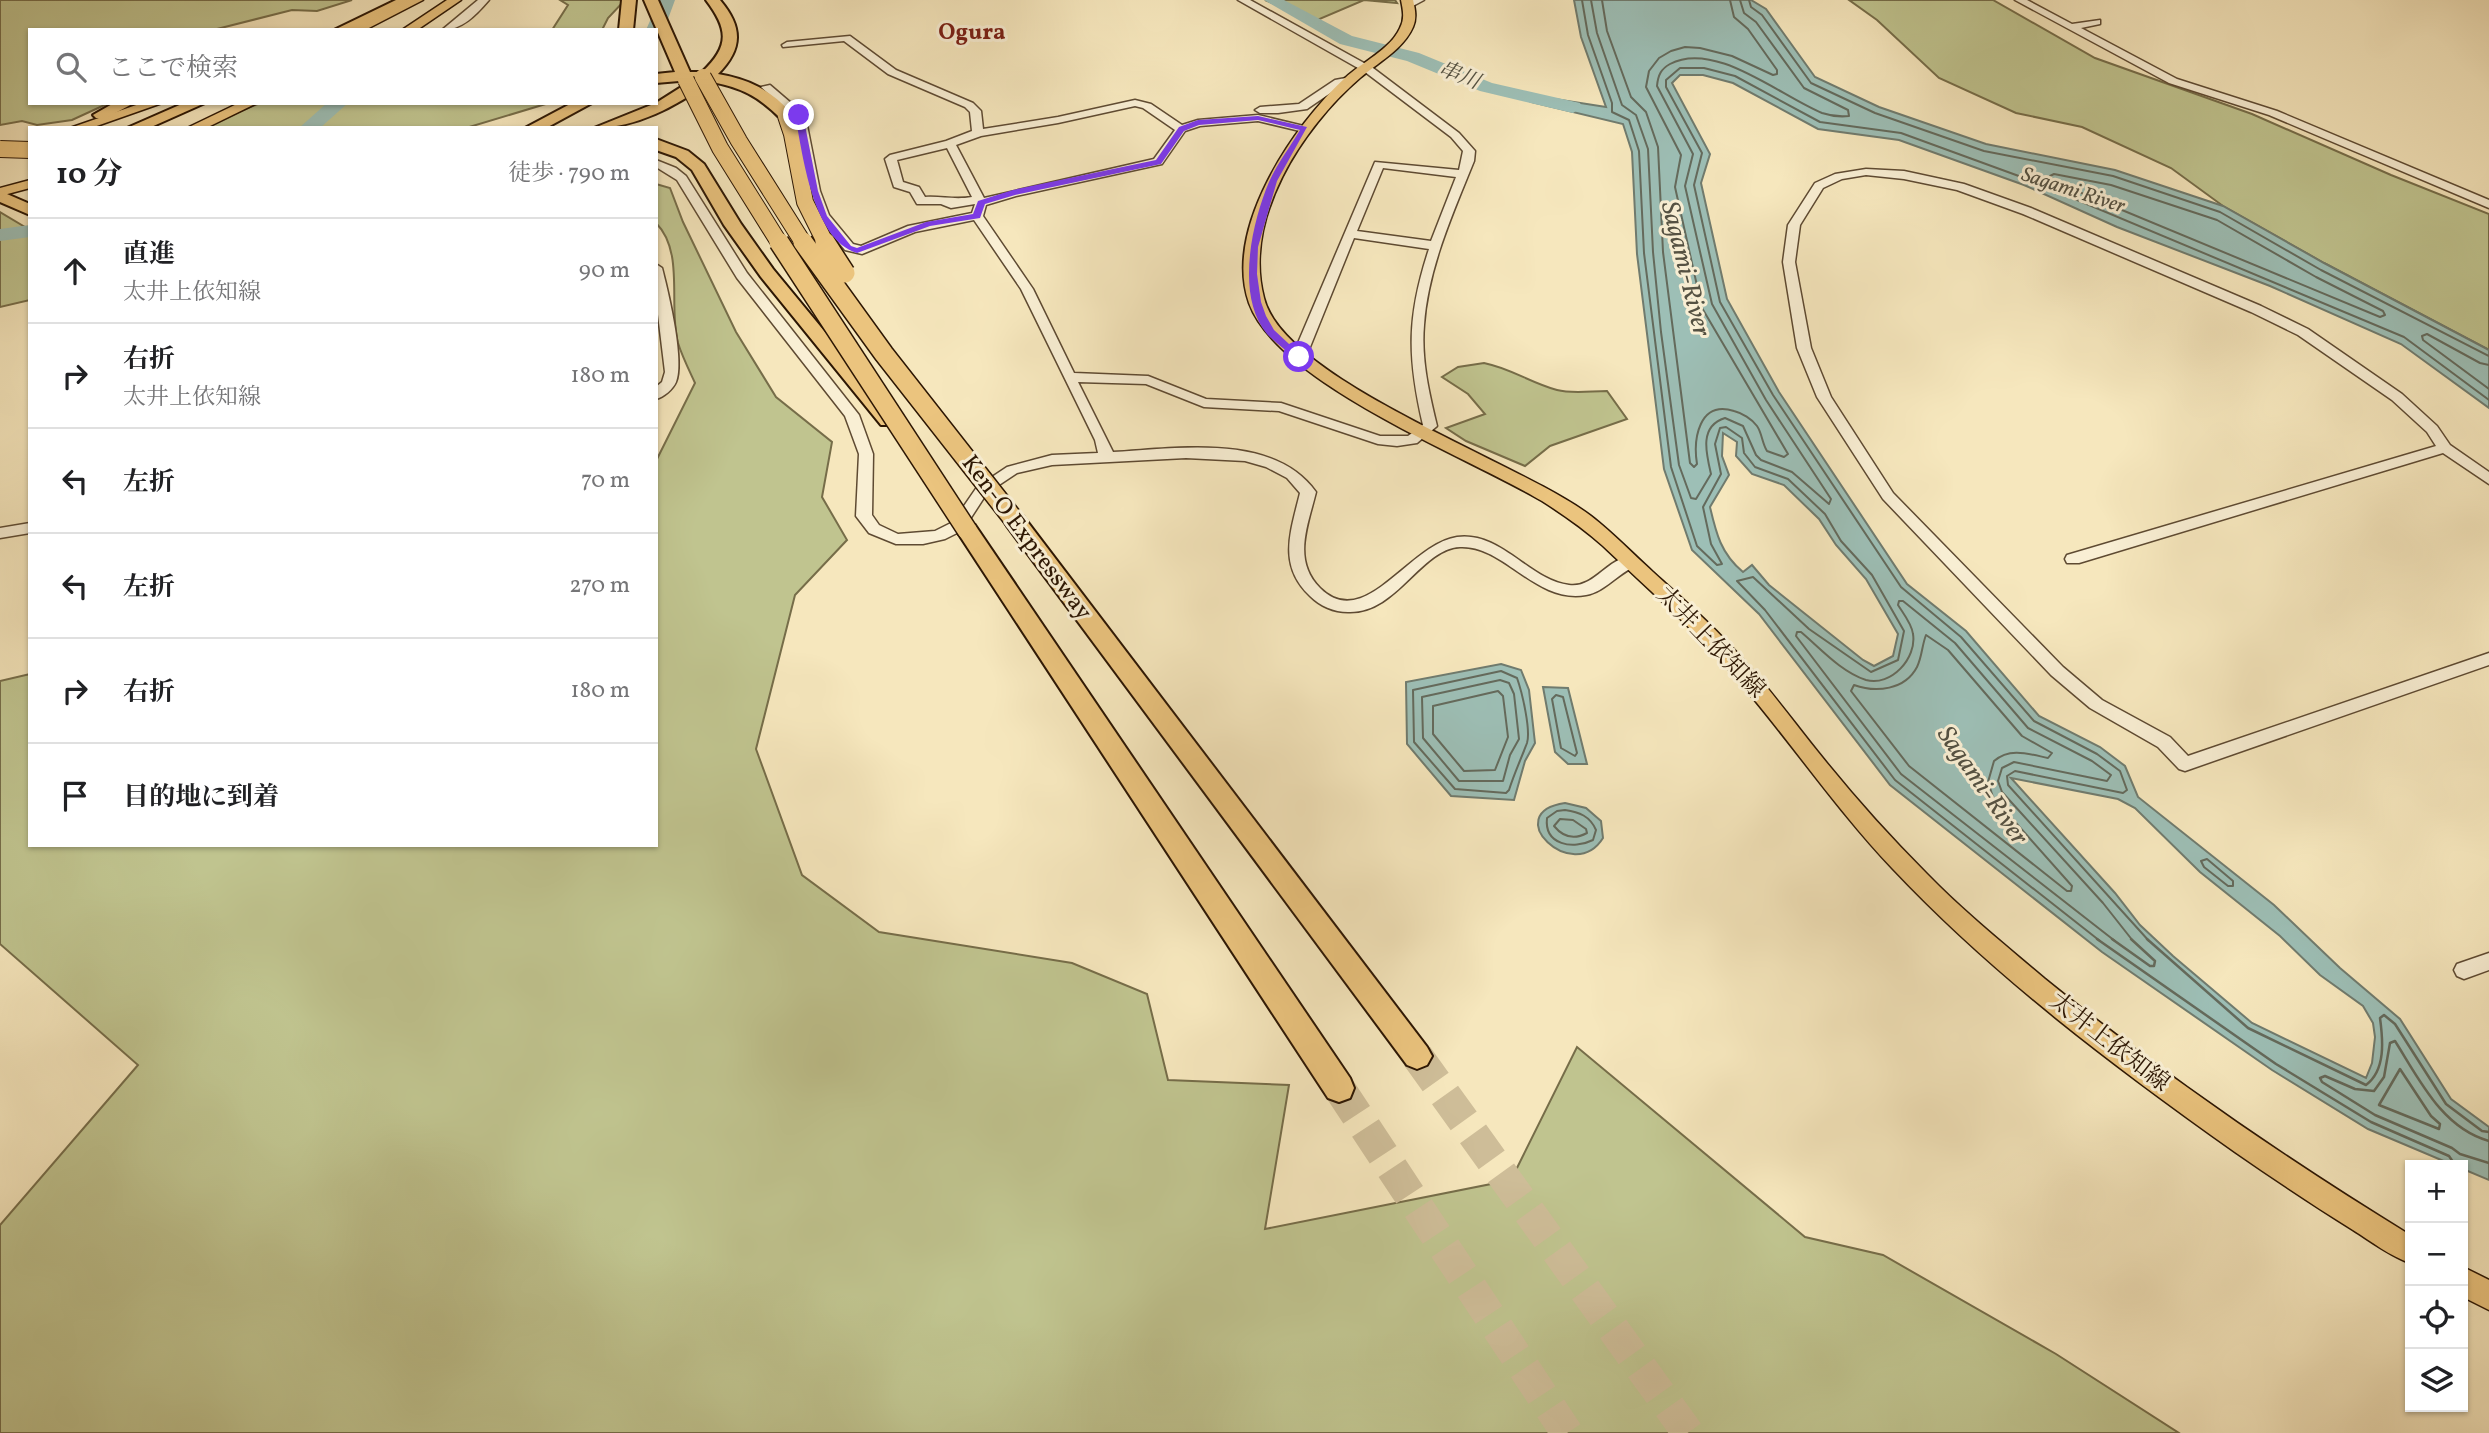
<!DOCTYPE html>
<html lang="ja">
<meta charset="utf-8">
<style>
body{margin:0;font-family:Vollkorn,"Noto Serif JP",serif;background:#f6f6f6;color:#202124}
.controls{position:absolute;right:21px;bottom:21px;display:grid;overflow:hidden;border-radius:0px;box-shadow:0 2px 5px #0004}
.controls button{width:63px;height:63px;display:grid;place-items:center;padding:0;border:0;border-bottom:2px solid #e0e0e0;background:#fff;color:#202124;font:35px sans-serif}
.stop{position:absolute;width:21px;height:21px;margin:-16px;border:5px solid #7c3aed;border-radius:50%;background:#fff}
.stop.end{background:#7c3aed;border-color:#fff;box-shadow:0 2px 7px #0008}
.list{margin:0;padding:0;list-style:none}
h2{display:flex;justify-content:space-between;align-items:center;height:91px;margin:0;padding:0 28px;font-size:30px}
h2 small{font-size:23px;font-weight:400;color:#757577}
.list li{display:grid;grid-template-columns:46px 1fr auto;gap:21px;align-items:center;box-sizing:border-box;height:105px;padding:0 28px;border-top:2px solid #e0e0e0}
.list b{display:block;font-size:26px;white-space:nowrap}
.list p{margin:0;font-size:23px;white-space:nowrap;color:#757577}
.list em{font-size:23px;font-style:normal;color:#757577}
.icon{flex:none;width:38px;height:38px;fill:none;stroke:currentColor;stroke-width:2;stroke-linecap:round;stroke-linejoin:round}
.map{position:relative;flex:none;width:2489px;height:1433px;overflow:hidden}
.search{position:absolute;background:#fff;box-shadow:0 2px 5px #0004;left:28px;top:28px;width:630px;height:77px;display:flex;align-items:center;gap:18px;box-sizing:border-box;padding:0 24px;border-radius:0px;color:#757577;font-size:26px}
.panel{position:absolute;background:#fff;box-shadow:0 2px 5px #0004;left:28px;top:126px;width:630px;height:721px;border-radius:0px}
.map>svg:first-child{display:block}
.green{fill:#c0c48f;stroke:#766d49;stroke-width:2}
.water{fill:#9dbfb6;stroke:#707b6e;stroke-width:2;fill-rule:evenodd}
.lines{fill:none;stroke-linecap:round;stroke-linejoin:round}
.shore-far1{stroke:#646a5c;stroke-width:2}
.shore{stroke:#646a5c;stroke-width:2.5}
.river{fill:#9dbfb6;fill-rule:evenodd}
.highway-tunnel{stroke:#cebd98;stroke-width:32;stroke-dasharray:32 16;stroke-linecap:butt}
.minor-casing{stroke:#5e4a32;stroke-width:3}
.major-casing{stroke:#2c1603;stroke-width:3}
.highway-casing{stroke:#2c1603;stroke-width:4}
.minor{fill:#f9efd4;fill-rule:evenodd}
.major{fill:#ebc47e;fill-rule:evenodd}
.highway{fill:#ebc47e;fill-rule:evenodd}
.highway-bridge-far1-casing{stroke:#2c1603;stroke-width:18;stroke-linecap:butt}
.highway-bridge-casing{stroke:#2c1603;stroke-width:22;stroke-linecap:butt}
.highway-bridge-far1{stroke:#ebc47e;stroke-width:16}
.highway-bridge{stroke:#ebc47e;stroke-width:19}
.route{fill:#7c3aed}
.labels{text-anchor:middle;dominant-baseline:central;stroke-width:6;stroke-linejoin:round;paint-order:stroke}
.far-water-label{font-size:21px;font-style:italic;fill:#545142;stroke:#f9efd4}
.far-quarter-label{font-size:23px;font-weight:bold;fill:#7a1f14;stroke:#f9efd4}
.street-label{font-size:24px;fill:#2c1603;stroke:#f9efd4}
.water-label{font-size:26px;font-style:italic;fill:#545142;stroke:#f9efd4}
</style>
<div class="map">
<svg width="2489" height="1433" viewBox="0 0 2489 1433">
<rect width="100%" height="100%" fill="#f6e7bd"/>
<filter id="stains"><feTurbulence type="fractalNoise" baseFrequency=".00286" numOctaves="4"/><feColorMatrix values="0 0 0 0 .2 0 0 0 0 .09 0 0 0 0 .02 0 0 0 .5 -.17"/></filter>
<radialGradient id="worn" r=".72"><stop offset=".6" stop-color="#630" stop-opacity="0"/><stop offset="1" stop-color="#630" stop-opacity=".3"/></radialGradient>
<g class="green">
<polygon points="0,0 352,0 317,11 292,10 213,30 30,30 30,103 109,103 72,120 37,125 22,121 0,125"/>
<polygon points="560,0 625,0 608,18 602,30 552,30 568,5"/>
<polygon points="1265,0 1395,0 1397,3 1364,0 1315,21"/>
<polygon points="1849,0 1993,0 2095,58 2252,114 2391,175 2489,214 2489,350 2324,263 2223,206 2171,168 2082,127 2016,113 1939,78 1877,20"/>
<polygon points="260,103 549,103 466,128 201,128"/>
<path d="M656 184 670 188 683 222 736 332 776 397 832 442 822 497 847 540 795 595 756 749 802 875 879 932 1072 963 1147 994 1168 1080 1289 1085 1265 1229 1511 1180 1577 1047 1805 1237 1883 1255 2056 1354 2179 1433H0V1225L138 1065 0 944V681L30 674V845H656V461L695 383C689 370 682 356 678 343 668 306 685 252 656 223Z"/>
<polygon points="0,212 30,230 30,300 0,307"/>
<path d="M1484 363C1510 368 1531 383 1557 390 1572 394 1591 391 1607 391L1627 419 1550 446 1525 466 1466 441 1446 428 1485 414 1468 394 1442 377 1458 367Z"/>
</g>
<g class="water">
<path d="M1574 0H1751L1766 9 1815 77 1879 107 1986 144 2115 170 2223 206 2324 263 2489 350V408L2401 344 2270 286 2117 227 2024 185 1899 140 1818 129 1733 83 1703 75H1680L1672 83 1710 154 1701 183 1727 299 1779 392 1907 584 1966 631 2039 716 2100 747 2125 766 2138 797 2274 905 2340 968 2400 1019 2451 1099 2489 1127V1180L2463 1169V1165H2453L2368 1129 2272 1070 2102 952 1890 785 1759 614 1692 550 1664 469 1637 254 1632 152 1623 124 1531 102 1536 96 1606 107 1581 37ZM1723 433 1737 442 1736 456 1752 474 1784 485 1819 519 1836 545 1866 579 1898 634 1893 656 1874 666 1863 660 1769 585 1752 565 1743 572C1721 554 1716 533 1710 507L1729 475 1722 456ZM2011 778 2118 799 2135 808 2200 872 2280 936 2320 975 2363 1006 2373 1023 2375 1037 2372 1063 2366 1078 2252 1023 2173 956 2140 925 2115 893Z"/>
<polygon points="1501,664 1521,670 1529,690 1535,743 1525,761 1514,800 1451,796 1407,744 1406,682"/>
<polygon points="1543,687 1568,688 1587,764 1568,764 1555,752"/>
<path d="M1565 803 1586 808 1601 821 1603 838C1573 886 1498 813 1565 803Z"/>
</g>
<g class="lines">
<g class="shore-far1">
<polyline points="1582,0 1588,35 1612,103 1612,112 1629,120 1639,151 1644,253 1671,467 1697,546 1717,565 1722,564 1711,544 1703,507 1721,474 1715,444 1720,428 1726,427 1742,438 1744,453 1755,467 1788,479 1825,514 1841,541 1872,575 1904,631 1898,660 1871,672 1809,629 1753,577 1737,581 1765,610 1895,780 2100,941"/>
<path d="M1591 0 1597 33 1622 105 1636 115 1648 149 1653 252 1661 332 1679 465 1691 498 1696 499 1711 474C1706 453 1699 426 1725 418L1743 426 1756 455 1761 460 1792 472 1829 504 1831 499 1766 400 1712 304 1685 186 1693 154 1657 86C1658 75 1661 69 1670 64 1715 40 1780 96 1822 113 1831 116 1840 117 1849 116L1848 110 1804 88 1756 22 1744 13 1740 0"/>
<path d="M1602 0 1607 31 1631 97 1646 112 1658 147 1663 252 1690 463 1694 467 1697 464C1693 439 1699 400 1734 411 1742 413 1752 419 1757 426 1762 433 1762 443 1767 451L1784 457 1788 454 1702 308 1675 187 1681 155 1646 87 1649 71 1659 58 1671 51 1685 47 1700 48 1732 56 1773 75 1777 74V70L1748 29 1734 17 1730 0"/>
<polyline points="1749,0 1751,7 1762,15 1811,83 1875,113 1984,151 2113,176 2220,212 2321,270 2489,356"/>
<polygon points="2054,174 2111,185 2217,220 2316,277 2383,311 2385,315 2380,317 2093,198 2052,180 2050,176"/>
<polyline points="2489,365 2480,363 2427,334 2422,336 2423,340 2489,389"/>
<path d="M1926 635 1948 650 2022 736 2052 753 2048 758C2029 754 2010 747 1994 761L1988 782 1993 797 2072 886 2071 891H2067L1909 766 1851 691 1854 685C1876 693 1905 690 1917 667 1922 657 1922 645 1926 635Z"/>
<path d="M1501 671 1517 678C1522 692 1531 730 1527 743 1521 759 1514 774 1509 790L1506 793 1455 789 1414 742 1413 690Z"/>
<polygon points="1500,680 1509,683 1514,694 1519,739 1510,755 1503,781 1459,781 1423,738 1422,697"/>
<polygon points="1498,691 1503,696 1508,737 1495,770 1464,771 1433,734 1433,706"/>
<polygon points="1556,695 1563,697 1577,753 1575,756 1561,748 1552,699"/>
<path d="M1565 810C1579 812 1590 816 1596 830L1593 840C1573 850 1544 845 1547 818L1557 811Z"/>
<path d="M1560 819 1573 820 1586 829 1587 833C1574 840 1563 837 1554 826Z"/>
<polygon points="2207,859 2233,881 2233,886 2228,886 2204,867 2201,861"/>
<path d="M2115 941 1901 774 1796 636 1797 632H1801C1820 648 1841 672 1866 680 1891 687 1917 658 1913 634 1912 624 1903 613 1898 605L1899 601H1903L1955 643 2028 728 2092 761 2111 775 2107 781 2014 762 2002 768 1998 781 2002 792 2103 903 2133 941"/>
<polyline points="2149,941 2008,785 2007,776 2015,771 2123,793 2127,790 2120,771 2097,754 2034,721 1961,637 1901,587 1773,395 1720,302 1694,185 1702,153 1666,87 1666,80 1680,68 1704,68 1735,76 1820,122 1901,133 2027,179 2404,337 2489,400"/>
</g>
<g class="shore">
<polyline points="2097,939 2276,1064 2371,1122 2449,1156 2455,1165"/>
<polyline points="2112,939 2150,966 2154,966 2155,961 2131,939"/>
<path d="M2147 939 2248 1028 2366 1085C2386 1070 2383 1040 2380 1018L2384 1015 2395 1024 2446 1104 2482 1131 2489 1132"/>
<polygon points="2400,1069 2431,1116 2440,1124 2439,1129 2379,1105"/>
<path d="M2489 1141C2442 1128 2419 1079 2395 1041L2390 1043 2384 1077 2374 1091 2355 1089 2325 1076 2320 1078 2322 1082 2375 1115 2452 1148 2460 1154 2489 1163"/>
</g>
<g class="river">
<polygon points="659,0 675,0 664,30 656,35 656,30 646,30"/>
<polygon points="1264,0 1284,0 1352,36 1419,53 1492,83 1580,103 1582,107 1573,113 1480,91 1407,61 1340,44"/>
<polygon points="327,103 348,103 320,128 299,128"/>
<polygon points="30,225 30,237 0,241 0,229"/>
</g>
<g class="highway-tunnel">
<polyline points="1417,1056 1688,1433"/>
<polyline points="1339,1088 1567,1433"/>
</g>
<g class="minor-casing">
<g id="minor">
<path d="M478 0H489C476 15 462 30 442 30Z"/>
<path d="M1238 0H1250L1373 68 1459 133 1475 151 1474 161C1453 213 1428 268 1424 325 1421 359 1429 393 1437 426L1417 443 1397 446 1378 444 1279 411 1204 407 1146 384 1078 382 1113 452C1176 449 1273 432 1316 492 1308 525 1292 560 1320 588 1365 633 1409 544 1457 537 1501 531 1529 580 1569 585 1596 589 1611 551 1636 558L1638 562 1636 566C1618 573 1605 592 1586 595 1535 604 1505 545 1460 547 1420 549 1397 614 1348 612 1334 612 1320 606 1310 596 1277 565 1291 531 1300 493L1287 478 1266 467 1245 461 1186 458 1052 465 1017 473 987 493 963 530 945 539 923 544H896L869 533 856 516 859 454 845 416 737 278 677 180 656 167V160L676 168 686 176 747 273 859 415 873 454 872 515 879 525 898 534 935 531 953 522 977 487 1007 467 1052 455 1098 453 1095 440 1021 289 974 220 915 232 862 254 845 250 817 216 808 191 794 116 761 87 770 85 805 115 820 191 829 215 853 244 861 246 908 226 972 213 975 204 951 208 941 204H917L910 192 894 187 885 159 890 155 946 141 972 131 970 112 965 107 888 74 844 41 783 47 782 45 787 42 850 36 896 70 973 103 981 111 983 129 1058 117 1135 100 1151 104 1182 125 1198 120 1258 115 1308 127 1310 129 1304 132 1258 121 1200 126 1185 131 1162 164 1016 196 986 205 983 216 1033 289 1074 373 1148 376 1206 399 1281 403 1380 436H1408L1423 425C1407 356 1407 316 1429 249L1354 238 1306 357 1299 361 1292 357 1375 162 1459 170 1463 151 1451 137 1365 72ZM1135 106 1143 108 1175 130 1154 159 984 198 956 145 981 136 1058 123ZM947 148 972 197C955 200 942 196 925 197L919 187 903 182 897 160ZM1383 168 1456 177 1431 241 1357 231Z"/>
<polygon points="1411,0 1424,0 1411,7 1405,7 1405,3"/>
<polygon points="2015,0 2027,0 2072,24 2100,20 2100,24 2081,28 2177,79 2277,111 2489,200 2489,208 2269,115 2169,83"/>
<polygon points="1351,77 1355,78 1355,82 1342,85 1307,109 1278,113 1260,113 1255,110 1260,107 1299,104 1335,80"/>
<polygon points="1866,169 1904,171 1964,184 2031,208 2261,306 2308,329 2402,394 2437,426 2450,445 2489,472 2489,484 2443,453 2079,563 2067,563 2065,559 2067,555 2436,446 2427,432 2392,400 2298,335 2251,312 2023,214 1957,190 1904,179 1866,175 1842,179 1823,188 1800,225 1795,262 1811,348 1831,397 1893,493 2063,667 2102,700 2170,737 2188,756 2489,653 2489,665 2185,771 2179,769 2158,747 2090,708 2051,675 1883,499 1817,397 1797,348 1783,262 1788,225 1815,183 1835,174"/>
<path d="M656 264 662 268C668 291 685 361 676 382 673 389 664 397 656 399V387L662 382 665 372 656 298Z"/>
<polygon points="30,523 30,533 0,538 0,528"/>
<polygon points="2489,953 2489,970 2464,979 2457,976 2454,970 2457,964"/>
</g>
</g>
<g class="major-casing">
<g id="major">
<polygon points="408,0 423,0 365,30 349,30"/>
<polygon points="447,0 461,0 417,30 402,30"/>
<path d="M1401 0H1413C1415 9 1417 18 1413 27 1403 50 1377 63 1360 78 1302 128 1243 218 1264 298 1284 381 1520 462 1591 516 1613 533 1632 553 1653 572 1685 601 1718 630 1746 663 1773 693 1796 725 1822 757 1855 798 1890 837 1927 874 1964 912 2005 945 2045 979 2161 1073 2283 1157 2410 1235V1263C2390 1256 2372 1242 2353 1230 2313 1205 2274 1179 2235 1152 2115 1067 1994 976 1893 869 1834 807 1787 736 1731 672 1692 627 1646 587 1603 546 1584 529 1564 515 1542 501 1468 457 1278 384 1249 303 1223 229 1293 126 1345 78 1362 62 1390 50 1400 28 1405 19 1403 10 1401 0Z"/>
<polygon points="142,103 162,103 91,128 70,128"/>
<polygon points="239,103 257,103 206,128 187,128"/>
<polygon points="30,180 30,188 0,196 0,188"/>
<polygon points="2463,1267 2489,1280 2489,1310 2463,1297"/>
</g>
</g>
<g class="highway-casing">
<g id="highway">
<polygon points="396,0 414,0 353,30 334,30"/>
<polygon points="622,0 636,0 633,30 619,30"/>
<path d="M644 0H658L690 72H702C730 46 728 29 706 0H720C743 27 743 49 718 74 748 79 771 90 791 113L794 116 791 119H781C760 97 739 86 710 82 676 106 637 128 594 128L656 103 686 84 679 81 656 83V74L675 72Z"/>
<polygon points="114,103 134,103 106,118 96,118 93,115"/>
<polygon points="184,103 205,103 149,128 127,128"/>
<polygon points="572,103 592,103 546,128 525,128"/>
<polygon points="656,139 688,151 704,164 741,224 773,269 895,417 898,421 895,425 881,425 761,277 724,225 692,170 676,157 656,150"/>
<polygon points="0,191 30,204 30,215 0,202"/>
<polygon points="1015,514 1023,516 1427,1047 1432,1056 1427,1065 1417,1069 1407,1065 1007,526 1004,521 1007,516"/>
<polygon points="967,523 975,525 1350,1078 1354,1088 1350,1098 1339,1102 1328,1098 956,530 959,525"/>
</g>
</g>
<use href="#minor" class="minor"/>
<use href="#major" class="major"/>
<use href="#highway" class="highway"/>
<g class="highway-bridge-far1-casing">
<g id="highway-bridge-far1">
<polyline points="703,77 739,141 804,244"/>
<polyline points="686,80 720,148 780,244"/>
<polyline points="786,116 792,134 805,202 826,244"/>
<polyline points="0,149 30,150"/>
</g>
</g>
<g class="highway-bridge-casing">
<g id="highway-bridge">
<polyline points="779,242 967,530"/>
<polyline points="803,242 884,354 1015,521"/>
<polyline points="825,242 845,273"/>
</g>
</g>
<use href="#highway-bridge-far1" class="highway-bridge-far1"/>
<use href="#highway-bridge" class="highway-bridge"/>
</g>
<path class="route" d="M799 113 803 115 818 191 827 216 851 246 857 248 926 222 973 214 978 201 1013 190 1156 160 1179 127 1198 120 1258 116 1307 127 1277 181 1258 247 1257 274 1261 302 1266 316 1274 330 1303 357 1296 359C1287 351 1276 343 1267 334 1235 296 1252 222 1269 182 1277 164 1290 147 1300 130L1258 120 1199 125 1184 131 1161 164 1015 195 985 204 980 218 930 226 857 253C812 239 803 155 795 115Z"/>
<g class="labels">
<g class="far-water-label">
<text transform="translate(1459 76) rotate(22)">串川</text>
<text transform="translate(2073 191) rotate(18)">Sagami River</text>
</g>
<g class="far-quarter-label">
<text x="972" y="33">Ogura</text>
</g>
<g class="street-label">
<text transform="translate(1026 538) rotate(53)">Ken-O Expressway</text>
<text transform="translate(1710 643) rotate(46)">太井上依知線</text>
<text transform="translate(2109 1043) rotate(38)">太井上依知線</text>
</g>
<g class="water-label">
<text transform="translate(1685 269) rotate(76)">Sagami-River</text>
<text transform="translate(1982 786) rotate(55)">Sagami-River</text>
</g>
</g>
<rect width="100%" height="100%" filter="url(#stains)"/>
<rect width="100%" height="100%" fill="url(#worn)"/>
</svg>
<div class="controls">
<button>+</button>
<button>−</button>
<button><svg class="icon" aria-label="locate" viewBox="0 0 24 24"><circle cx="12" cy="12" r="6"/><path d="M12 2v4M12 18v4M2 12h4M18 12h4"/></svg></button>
<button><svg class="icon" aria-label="layers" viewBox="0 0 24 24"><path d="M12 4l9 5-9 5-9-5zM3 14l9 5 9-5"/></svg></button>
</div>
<div class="stop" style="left:1299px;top:357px"></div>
<div class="stop end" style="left:799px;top:115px"></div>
<div class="search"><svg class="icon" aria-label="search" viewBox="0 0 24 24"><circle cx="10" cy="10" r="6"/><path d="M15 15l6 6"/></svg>ここで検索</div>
<section class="panel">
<h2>10 分<small>徒歩 · 790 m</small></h2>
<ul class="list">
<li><svg class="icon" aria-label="ahead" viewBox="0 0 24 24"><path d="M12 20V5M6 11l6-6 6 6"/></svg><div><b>直進</b><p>太井上依知線</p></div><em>90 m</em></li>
<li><svg class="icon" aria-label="right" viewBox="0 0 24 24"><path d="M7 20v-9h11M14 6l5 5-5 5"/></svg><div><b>右折</b><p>太井上依知線</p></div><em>180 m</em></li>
<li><svg class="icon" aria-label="left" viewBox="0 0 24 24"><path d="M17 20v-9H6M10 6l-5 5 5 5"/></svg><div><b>左折</b></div><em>70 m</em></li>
<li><svg class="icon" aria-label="left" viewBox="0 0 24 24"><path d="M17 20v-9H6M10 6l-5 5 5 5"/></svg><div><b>左折</b></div><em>270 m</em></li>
<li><svg class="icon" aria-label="right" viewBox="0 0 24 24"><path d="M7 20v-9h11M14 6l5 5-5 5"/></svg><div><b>右折</b></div><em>180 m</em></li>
<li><svg class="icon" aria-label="arrive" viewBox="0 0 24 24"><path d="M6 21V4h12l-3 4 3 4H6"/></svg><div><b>目的地に到着</b></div></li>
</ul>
</section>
</div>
